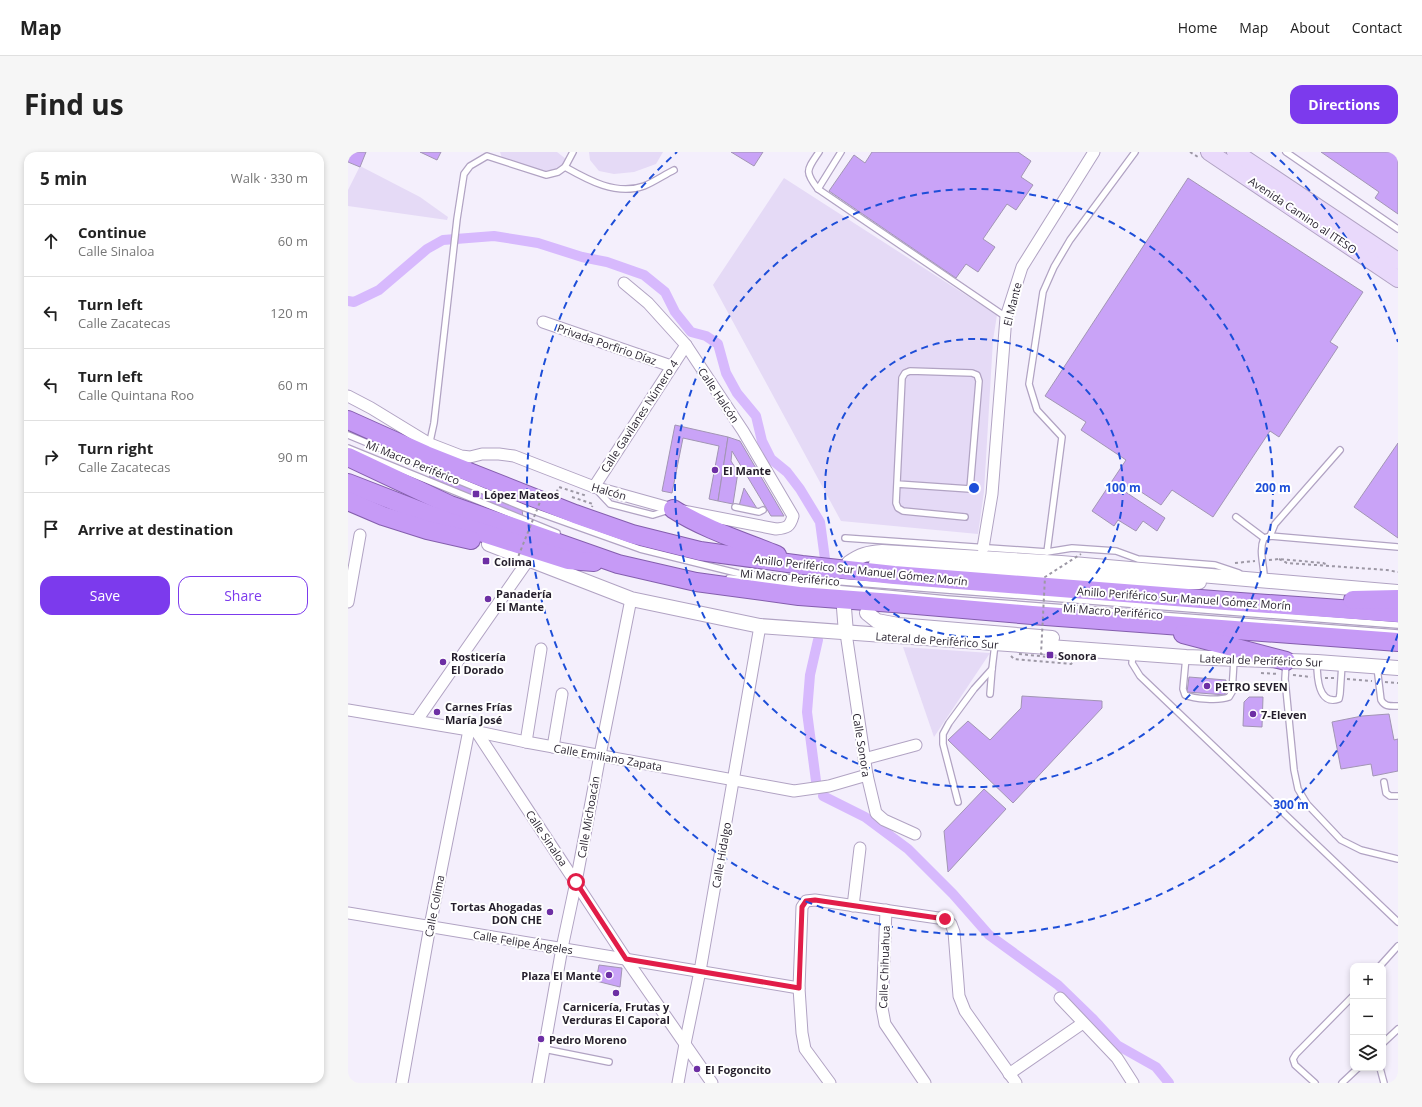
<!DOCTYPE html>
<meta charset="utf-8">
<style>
body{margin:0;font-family:"Open Sans",sans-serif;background:#f6f6f6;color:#222}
.controls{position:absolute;right:12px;bottom:12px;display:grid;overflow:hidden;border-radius:8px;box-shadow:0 2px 6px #0003}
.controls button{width:36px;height:36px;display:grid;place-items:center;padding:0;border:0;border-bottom:1px solid #e0e0e0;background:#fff;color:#222;font:20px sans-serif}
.stop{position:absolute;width:12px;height:12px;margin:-9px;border:3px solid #e11d48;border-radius:50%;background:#fff}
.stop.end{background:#e11d48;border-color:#fff;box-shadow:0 1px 4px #0008}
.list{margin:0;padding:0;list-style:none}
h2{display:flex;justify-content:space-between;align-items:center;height:52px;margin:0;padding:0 16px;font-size:17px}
h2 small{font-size:13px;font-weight:400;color:#767676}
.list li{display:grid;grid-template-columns:26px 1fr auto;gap:12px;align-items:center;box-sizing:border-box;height:72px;padding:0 16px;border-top:1px solid #e0e0e0}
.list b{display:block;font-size:15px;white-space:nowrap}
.list p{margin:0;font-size:13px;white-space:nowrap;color:#767676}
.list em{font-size:13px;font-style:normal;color:#767676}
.actions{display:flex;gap:8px;padding:12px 16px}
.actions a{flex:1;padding:9px 0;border:1px solid #7c3aed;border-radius:12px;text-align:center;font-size:14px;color:#7c3aed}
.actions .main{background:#7c3aed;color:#fff}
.icon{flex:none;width:22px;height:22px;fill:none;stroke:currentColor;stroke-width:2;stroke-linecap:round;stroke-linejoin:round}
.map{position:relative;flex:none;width:1050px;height:931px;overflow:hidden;border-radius:12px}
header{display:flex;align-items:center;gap:24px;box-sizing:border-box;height:56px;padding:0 20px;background:#fff;border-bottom:1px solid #e0e0e0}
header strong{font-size:19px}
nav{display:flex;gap:22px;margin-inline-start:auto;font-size:14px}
.intro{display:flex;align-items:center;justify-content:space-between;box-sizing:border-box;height:96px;padding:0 24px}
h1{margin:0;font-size:28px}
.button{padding:10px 18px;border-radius:12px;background:#7c3aed;color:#fff;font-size:14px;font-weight:700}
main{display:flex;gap:24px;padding:0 24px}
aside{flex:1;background:#fff;border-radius:12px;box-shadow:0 2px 6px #0003}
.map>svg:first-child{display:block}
.green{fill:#e5daf6}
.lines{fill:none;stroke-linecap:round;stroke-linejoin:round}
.canal{stroke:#d7b9fd;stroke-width:10}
.building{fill:#c9a3f7;stroke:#a295b4}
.service-casing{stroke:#b1a3c3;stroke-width:8}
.minor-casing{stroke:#b1a3c3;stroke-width:13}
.tertiary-casing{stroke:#b1a3c3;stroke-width:16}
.secondary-casing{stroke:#b1a3c3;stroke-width:18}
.trunk-casing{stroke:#845ead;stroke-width:20}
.path{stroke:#9d98a5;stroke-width:2;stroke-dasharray:3 3;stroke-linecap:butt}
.service{stroke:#fff;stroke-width:5.5}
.minor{stroke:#fff;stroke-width:11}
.tertiary{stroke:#fff;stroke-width:14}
.secondary{stroke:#e9d9fb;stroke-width:16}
.trunk{stroke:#c69af6;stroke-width:18}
.path-bridge{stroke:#9d98a5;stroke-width:2;stroke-dasharray:3 3;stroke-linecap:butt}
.route{stroke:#e11d48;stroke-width:5}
.ring{fill:none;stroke:#1d4ed8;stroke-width:2;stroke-dasharray:7 5}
.poi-dot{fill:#6d2fa4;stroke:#fff;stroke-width:1.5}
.labels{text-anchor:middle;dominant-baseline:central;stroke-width:4;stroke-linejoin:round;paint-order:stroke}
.street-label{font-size:11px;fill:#251f2c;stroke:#fff}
.poi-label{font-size:11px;font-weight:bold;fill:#251f2c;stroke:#fff;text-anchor:start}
.centre{fill:#1d4ed8;stroke:#fff;stroke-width:2}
.ring-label{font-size:12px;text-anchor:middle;font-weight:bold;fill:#1d4ed8;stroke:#fff;stroke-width:4;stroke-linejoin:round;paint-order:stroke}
</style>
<header>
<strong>Map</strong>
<nav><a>Home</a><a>Map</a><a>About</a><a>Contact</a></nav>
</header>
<div class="intro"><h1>Find us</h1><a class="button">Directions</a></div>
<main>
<aside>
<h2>5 min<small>Walk · 330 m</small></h2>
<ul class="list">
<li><svg class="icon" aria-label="ahead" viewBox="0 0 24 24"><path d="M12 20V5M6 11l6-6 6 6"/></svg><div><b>Continue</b><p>Calle Sinaloa</p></div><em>60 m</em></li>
<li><svg class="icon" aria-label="left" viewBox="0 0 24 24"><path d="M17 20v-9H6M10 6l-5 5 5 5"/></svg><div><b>Turn left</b><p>Calle Zacatecas</p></div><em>120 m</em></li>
<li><svg class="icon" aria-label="left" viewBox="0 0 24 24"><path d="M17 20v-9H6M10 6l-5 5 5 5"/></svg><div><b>Turn left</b><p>Calle Quintana Roo</p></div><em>60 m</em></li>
<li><svg class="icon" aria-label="right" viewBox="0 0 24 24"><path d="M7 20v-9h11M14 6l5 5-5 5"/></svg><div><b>Turn right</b><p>Calle Zacatecas</p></div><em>90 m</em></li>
<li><svg class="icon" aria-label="arrive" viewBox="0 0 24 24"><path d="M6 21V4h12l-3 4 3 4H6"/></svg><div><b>Arrive at destination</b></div></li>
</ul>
<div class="actions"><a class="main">Save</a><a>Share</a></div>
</aside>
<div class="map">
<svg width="1050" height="931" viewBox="0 0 1050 931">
<rect width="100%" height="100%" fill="#f4effc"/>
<g class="green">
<polygon points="152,0 209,0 218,7 215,13 207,18 196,19 161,9 154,6"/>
<polygon points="241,0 315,0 308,12 286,20 266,22 251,19 242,8"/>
<polygon points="12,14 72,45 100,65 99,68 0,54 0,38"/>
<polygon points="436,26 649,163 645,188 636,340 630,382 493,369 365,133"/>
<polygon points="555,495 642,501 586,585"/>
</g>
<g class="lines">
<g class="canal">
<polyline points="0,149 6,150 31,138 79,97 95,88 146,84 190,91 234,105 259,110 296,123 317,140 327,160 343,180 358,184 370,192 378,221 389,241 408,264 414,289 423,307 439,320 452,337 472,370 477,407"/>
<polyline points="468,629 459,560 462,523 470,488"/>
<polyline points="475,644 517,665 560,697 605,742 641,783 710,833 744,866 769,893 808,915 821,931"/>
</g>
</g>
<g class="building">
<polygon points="0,0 18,0 12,15 0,10"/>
<polygon points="72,0 93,0 89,8"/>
<polygon points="383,0 415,0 406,14"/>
<polygon points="524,0 670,0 683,9 673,25 685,33 668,58 659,52 635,87 647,95 630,120 618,112 608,126 481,39 506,3 517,11"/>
<polygon points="973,0 1050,0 1050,62 1027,46 1031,40"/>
<polygon points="840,26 1015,140 982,190 990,195 931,285 922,279 865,365 824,338 813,353 781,332 776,339 817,366 809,379 795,369 788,379 770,368 766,374 744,359 778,308 733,278 738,270 697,244"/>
<polygon points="327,273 380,285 370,349 361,347 371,294 335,286 324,341 314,339"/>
<polygon points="380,285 392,289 436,364 423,364 384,299 383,309 390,320 385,352 370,349"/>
<polygon points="1050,291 1050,386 1006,355"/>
<polygon points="81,318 174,357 175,366 82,327"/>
<polygon points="396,336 410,358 391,354"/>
<polygon points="841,525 878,528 877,543 839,540"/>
<polygon points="674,544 754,549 754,556 665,651 600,588 620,569 642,588 673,556"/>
<polygon points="901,545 915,545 914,575 895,574 896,550"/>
<polygon points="1041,562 1046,588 1050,587 1050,619 1025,624 1023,612 993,617 984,570 1014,564"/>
<polygon points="636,637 658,657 600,720 596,679"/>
<polygon points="251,813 274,816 272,835 248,829"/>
</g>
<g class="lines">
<g class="service-casing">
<g id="service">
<path d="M471 0C459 18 456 19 470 37L658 165"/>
<polyline points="938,0 1050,77"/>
<path d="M217 15C240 28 268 44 296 34 306 30 316 23 326 18"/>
<polyline points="470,37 493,0"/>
<polyline points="0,283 177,356 292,397 393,422 1050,473"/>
<polyline points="81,294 86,271 109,67 116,22 122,14 139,4 198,23 210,20 217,15 225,0"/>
<polyline points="0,296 209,381"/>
<polyline points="549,332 622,337 631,229 629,223 624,221 562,219 557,221 554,226 548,351 550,356 555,359 617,365"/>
<polyline points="248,337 262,352 305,363 321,358"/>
<polyline points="387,355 411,360 415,358"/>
<polyline points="888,365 916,386"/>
<polyline points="922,384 927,372 992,298"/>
<polyline points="497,386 699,400 724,396 768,399 790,407 867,413 891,421"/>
<polyline points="699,400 714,285 689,258 681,232 695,140 706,115 722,88 787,0"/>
<polyline points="381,426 599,447 1050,481"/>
<path d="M916 428C917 415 910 400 916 386L922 384 1050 395"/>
<polyline points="785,501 784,511 792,524 1050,770"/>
<path d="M838 505 835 537 837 543C846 547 871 549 881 545L884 540 886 508"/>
<polyline points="938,511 937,527 946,618 950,637 959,652 993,688 1013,698 1050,707"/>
<path d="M969 511C969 524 970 554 991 547L992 542 994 512"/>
<path d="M1029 515 1033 548C1037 555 1042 554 1050 554"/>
<polyline points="642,542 644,517 647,492"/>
<polyline points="1036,630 1038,641 1042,644 1050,644"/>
<polyline points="610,650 595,592 595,582 601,571 626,537 644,517"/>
<polyline points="1032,814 1050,794"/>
<polyline points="1035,891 1050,877"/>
<polyline points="196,897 261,910"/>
<polyline points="1032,916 1036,931"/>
<polyline points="967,931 947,913 945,907 948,902 1005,844"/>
<polyline points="994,931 1010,916"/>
</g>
</g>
<g class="minor-casing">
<g id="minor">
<polyline points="195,170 323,214"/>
<path d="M0 244 23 256 82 292 113 304 122 305 134 302H151L166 304 246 335 325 357 428 377C439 376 442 375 445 364L395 279 338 193 300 151 276 131"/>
<polyline points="246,335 338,193"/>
<polyline points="635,396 644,342 658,165 674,115 746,0"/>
<polyline points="0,450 12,383"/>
<polyline points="498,481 519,623 528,661 536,668 567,682"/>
<polyline points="0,558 121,578 178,590 446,639 481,634 519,623"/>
<polyline points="69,568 181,407"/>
<polyline points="128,579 278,807 364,931"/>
<polyline points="178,590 193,497"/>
<polyline points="205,595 214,542"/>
<polyline points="516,607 568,593"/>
<polyline points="505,754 512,696"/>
<polyline points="538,758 534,856 537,872 577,931"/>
<polyline points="0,761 451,836"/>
<polyline points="712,846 769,906 785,931"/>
<polyline points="661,922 735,871"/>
<polyline points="54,931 82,774 121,578"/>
<polyline points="190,931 214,796 228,730 252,603 283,447"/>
<polyline points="330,931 337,892 352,819 412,474"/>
<polyline points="482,931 457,897 454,881 451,836 454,755 458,749 467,748 597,767 603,772 606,780 611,844 617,859 668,931"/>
</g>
</g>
<g class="tertiary-casing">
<g id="tertiary">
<polyline points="141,392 283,447 412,474 838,505 969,510 1050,516"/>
<path d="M501 411C512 403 520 401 534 400L713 411 1050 440"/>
<polyline points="528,412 555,410 822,431 851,430"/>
<polyline points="496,456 498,481"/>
<polyline points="519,461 529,469 550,473 704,486"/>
</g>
</g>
<g class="secondary-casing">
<g id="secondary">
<polyline points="861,0 1050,127"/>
<polyline points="887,0 1050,109"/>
</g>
</g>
<g class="trunk-casing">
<g id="trunk">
<polyline points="0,268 78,303 227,362 284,382 352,399 454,413 546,423 878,449 1050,461"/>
<polyline points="0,305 102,353 270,412 348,430 451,444 545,451 684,463 1050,490"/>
<polyline points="0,331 98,369 220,408 246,410"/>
<polyline points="0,349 35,364 79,378 123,388"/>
<path d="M325 357C356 377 394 389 429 403"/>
<polyline points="1005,448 1050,447"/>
<polyline points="835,482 938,509"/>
</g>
</g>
<g class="path">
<polyline points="842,0 850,5"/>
<polyline points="210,340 209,339 211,335 239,344"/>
<polyline points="224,345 245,352 244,355"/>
<polyline points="931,407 939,411 1039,418 1050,420"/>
<polyline points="921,408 931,407 975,411 980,413"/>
<polyline points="887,411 907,409"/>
<polyline points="663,504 666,507 723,512 726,509"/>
<polyline points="913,521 931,522"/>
<polyline points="945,523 963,525"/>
<polyline points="977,526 987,526"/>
<polyline points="999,527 1024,529"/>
<polyline points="1037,530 1050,531"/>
</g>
<use href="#service" class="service"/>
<use href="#minor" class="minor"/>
<use href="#tertiary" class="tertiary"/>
<use href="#secondary" class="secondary"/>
<use href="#trunk" class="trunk"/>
<g class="path-bridge">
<polyline points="166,415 196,340"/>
<polyline points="671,502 711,506 712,504 693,502 697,425 733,402"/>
</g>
</g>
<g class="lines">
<polyline class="route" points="228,730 278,807 451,836 454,755 458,749 467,748 597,767"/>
</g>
<g class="ring">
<circle cx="626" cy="336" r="149"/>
<circle cx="626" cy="336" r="299"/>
<path d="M1050 482A448 448 0 1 1 329 0M923 0A448 448 0 0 1 1050 190"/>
</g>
<g class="poi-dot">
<circle cx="367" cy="318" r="4"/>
<rect x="124" y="338" width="8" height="8" rx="2"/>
<rect x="134" y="405" width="8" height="8" rx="2"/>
<circle cx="140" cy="447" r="4"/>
<rect x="698" y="499" width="8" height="8" rx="2"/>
<circle cx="95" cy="510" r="4"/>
<circle cx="859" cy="534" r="4"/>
<circle cx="89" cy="560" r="4"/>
<circle cx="905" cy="562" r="4"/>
<circle cx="202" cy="760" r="4"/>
<circle cx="261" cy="823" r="4"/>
<circle cx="268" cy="841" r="4"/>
<circle cx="193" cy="887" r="4"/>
<circle cx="349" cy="917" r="4"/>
</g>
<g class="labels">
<g class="street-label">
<text transform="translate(955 63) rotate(34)">Avenida Camino al ITESO</text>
<text transform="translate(664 152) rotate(-76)">El Mante</text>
<text transform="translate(259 192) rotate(19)">Privada Porfirio Díaz</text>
<text transform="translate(371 243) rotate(56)">Calle Halcón</text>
<text transform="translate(291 264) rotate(-57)">Calle Gavilanes Número 4</text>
<text transform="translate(65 310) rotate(22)">Mi Macro Periférico</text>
<text transform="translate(261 339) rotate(16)">Halcón</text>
<text transform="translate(513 418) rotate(6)">Anillo Periférico Sur Manuel Gómez Morín</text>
<text transform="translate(442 425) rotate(5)">Mi Macro Periférico</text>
<text transform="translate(836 446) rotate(4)">Anillo Periférico Sur Manuel Gómez Morín</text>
<text transform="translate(765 459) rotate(4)">Mi Macro Periférico</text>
<text transform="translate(589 488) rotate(4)">Lateral de Periférico Sur</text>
<text transform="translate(913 508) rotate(2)">Lateral de Periférico Sur</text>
<text transform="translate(514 593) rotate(81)">Calle Sonora</text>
<text transform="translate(260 605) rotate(10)">Calle Emiliano Zapata</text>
<text transform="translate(240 665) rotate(-80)">Calle Michoacán</text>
<text transform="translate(199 686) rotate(56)">Calle Sinaloa</text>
<text transform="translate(373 703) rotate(-80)">Calle Hidalgo</text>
<text transform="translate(86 754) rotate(-79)">Calle Colima</text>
<text transform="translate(175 790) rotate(9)">Calle Felipe Ángeles</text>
<text transform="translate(536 815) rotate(-88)">Calle Chihuahua</text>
</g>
<g class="poi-label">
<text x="375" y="318">El Mante</text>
<text x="136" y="342">López Mateos</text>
<text x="146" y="409">Colima</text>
<text x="148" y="441">Panadería<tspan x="148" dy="13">El Mante</tspan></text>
<text x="710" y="503">Sonora</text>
<text x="103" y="504">Rosticería<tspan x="103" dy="13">El Dorado</tspan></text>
<text x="867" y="534">PETRO SEVEN</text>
<text x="97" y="554">Carnes Frías<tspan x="97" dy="13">María José</tspan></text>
<text x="913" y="562">7-Eleven</text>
<text x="194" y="754" text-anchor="end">Tortas Ahogadas<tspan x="194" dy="13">DON CHE</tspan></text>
<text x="253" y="823" text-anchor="end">Plaza El Mante</text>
<text x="268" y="854" text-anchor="middle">Carnicería, Frutas y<tspan x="268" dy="13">Verduras El Caporal</tspan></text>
<text x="201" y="887">Pedro Moreno</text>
<text x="357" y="917">El Fogoncito</text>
</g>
</g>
<circle cx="626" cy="336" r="6" class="centre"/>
<g class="ring-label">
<text x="775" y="340">100 m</text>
<text x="925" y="340">200 m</text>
<text x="943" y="657">300 m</text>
</g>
</svg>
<div class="controls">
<button>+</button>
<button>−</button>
<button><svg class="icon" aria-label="layers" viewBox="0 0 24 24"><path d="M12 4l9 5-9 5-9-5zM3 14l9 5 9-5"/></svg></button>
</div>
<div class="stop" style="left:228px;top:730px"></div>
<div class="stop end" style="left:597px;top:767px"></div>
</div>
</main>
